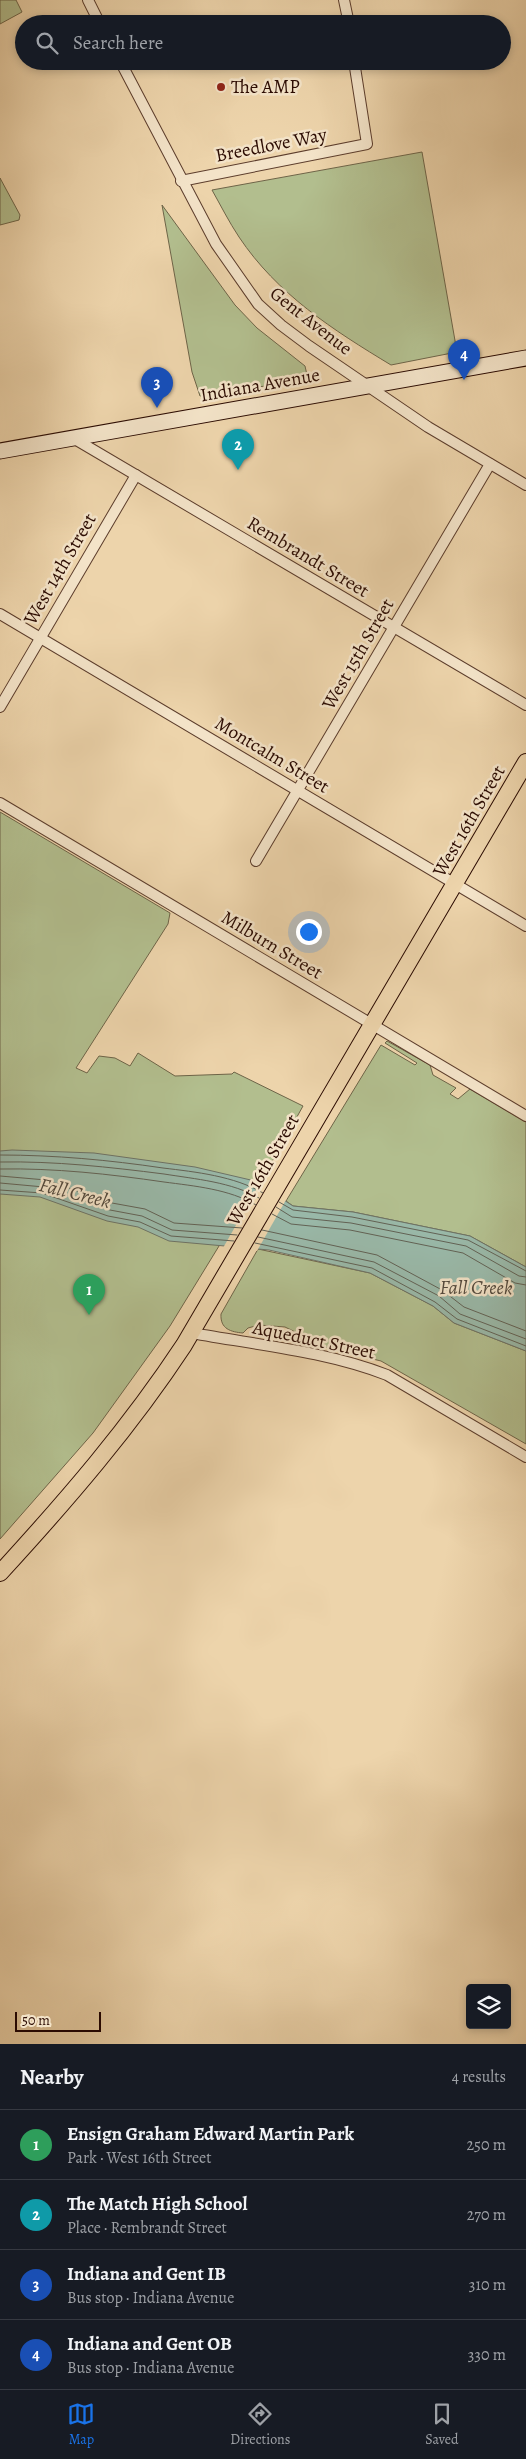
<!DOCTYPE html>
<meta charset="utf-8">
<style>
body{margin:0;font-family:Alegreya,serif;background:#242831;color:#f1f3f6}
.controls{position:absolute;right:15px;bottom:15px;display:grid;overflow:hidden;border-radius:5px;box-shadow:0 2px 8px #0003}
.controls button{width:45px;height:45px;display:grid;place-items:center;padding:0;border:0;border-bottom:1px solid #363941;background:#171b24;color:#f1f3f6;font:25px sans-serif}
.scale{position:absolute;left:15px;bottom:12px;width:86px;box-sizing:border-box;padding-left:5px;border:2px solid #2b0b02;border-top:0;font-size:14px;line-height:18px;white-space:nowrap;color:#2b0b02;-webkit-text-stroke:4px #f3e3c8;paint-order:stroke}
.you{position:absolute;left:308px;top:931px;width:18px;height:18px;margin:-12px;border:4px solid #fff;border-radius:50%;background:#1a73e8;box-shadow:0 0 0 8px #1a73e833}
.badge{display:grid;place-items:center;width:32px;height:32px;border-radius:50%;background:#1a73e8;color:#fff;font-size:16px;font-weight:700}
.pin{position:absolute;translate:-50% -41px;filter:drop-shadow(0 1px 2px #0008)}
.pin::after{content:'';position:absolute;top:26px;width:18px;height:15px;background:inherit;clip-path:polygon(0 0,100% 0,50% 100%)}
.list{margin:0;padding:0;list-style:none}
h2{display:flex;justify-content:space-between;align-items:center;height:65px;margin:0;padding:0 20px;font-size:21px}
h2 small{font-size:16px;font-weight:400;color:#9ea1a6}
.list li{display:grid;grid-template-columns:32px 1fr auto;gap:15px;align-items:center;box-sizing:border-box;height:70px;padding:0 20px;border-top:1px solid #363941}
.list b{display:block;font-size:19px;white-space:nowrap}
.list p{margin:0;font-size:16px;white-space:nowrap;color:#9ea1a6}
.list em{font-size:16px;font-style:normal;color:#9ea1a6}
.icon{flex:none;width:28px;height:28px;fill:none;stroke:currentColor;stroke-width:2;stroke-linecap:round;stroke-linejoin:round}
.map{position:relative;flex:none;width:526px;height:2044px;overflow:hidden}
.search{position:absolute;background:#171b24;box-shadow:0 2px 8px #0003;left:15px;right:15px;top:15px;height:55px;display:flex;align-items:center;gap:12px;box-sizing:border-box;padding:0 18px;border-radius:28px;color:#9ea1a6;font-size:19px}
.sheet{height:345px;background:#171b24}
nav{display:flex;justify-content:space-around;align-items:center;box-sizing:border-box;height:70px;border-top:1px solid #363941;background:#171b24;font-size:14px;color:#9ea1a6}
nav a{display:grid;justify-items:center;gap:2px}
nav .on{color:#1a73e8}
.map>svg:first-child{display:block}
.green{fill:#b2be8e;stroke:#6e6448}
.water{fill:#99b8a8;stroke:#6d7366}
.pier{fill:#edd4ab}
.lines{fill:none;stroke-linecap:round;stroke-linejoin:round}
.shore{stroke:#626255;stroke-width:1}
.minor-casing{stroke:#5c3d2c;stroke-width:12}
.secondary-casing{stroke:#2b0b02;stroke-width:17}
.primary-casing{stroke:#2b0b02;stroke-width:18}
.minor{stroke:#f3e3c8;stroke-width:10}
.secondary{stroke:#f3e3c8;stroke-width:15}
.primary{stroke:#edd4ab;stroke-width:16}
.poi-dot{fill:#8f2418;stroke:#f3e3c8;stroke-width:2}
.labels{text-anchor:middle;dominant-baseline:central;stroke-width:5;stroke-linejoin:round;paint-order:stroke}
.poi-label{font-size:19px;fill:#2b0b02;stroke:#f3e3c8;text-anchor:start}
.street-label{font-size:19px;fill:#2b0b02;stroke:#f3e3c8}
.water-label{font-size:20px;font-style:italic;fill:#52483c;stroke:#f3e3c8}
</style>
<div class="map">
<svg width="526" height="2044" viewBox="0 0 526 2044">
<rect width="100%" height="100%" fill="#edd4ab"/>
<filter id="stains"><feTurbulence type="fractalNoise" baseFrequency=".004" numOctaves="4"/><feColorMatrix values="0 0 0 0 .2 0 0 0 0 .09 0 0 0 0 .02 0 0 0 .5 -.17"/></filter>
<radialGradient id="worn" r=".72"><stop offset=".6" stop-color="#630" stop-opacity="0"/><stop offset="1" stop-color="#630" stop-opacity=".3"/></radialGradient>
<g class="green">
<polygon points="0,0 16,0 22,12 0,24"/>
<path d="M422 152 457 352 391 365C333 330 277 294 239 237 229 222 221 206 212 190Z"/>
<polygon points="0,178 20,215 19,220 0,225"/>
<polygon points="162,205 235,305 257,328 305,366 307,375 304,380 200,396 192,372"/>
<polygon points="0,812 170,913 168,924 76,1068 87,1073 99,1056 115,1058 130,1066 138,1053 175,1076 232,1074 234,1072 303,1106 259,1185 257,1184 170,1326 93,1433 0,1539"/>
<polygon points="387,1041 430,1065 433,1075 456,1088 450,1094 458,1099 470,1089 526,1122 526,1267 470,1236 353,1212 293,1206 286,1201 381,1045 415,1065 417,1063 385,1043"/>
<path d="M258 1249 370 1273 433 1306 454 1323 526 1351V1444L381 1361 328 1348 285 1327 259 1325 248 1328 243 1333C231 1332 220 1329 221 1314Z"/>
</g>
<polygon class="water" points="12,1150 94,1153 195,1167 255,1181 293,1206 353,1212 470,1236 526,1267 526,1351 454,1323 433,1306 370,1273 269,1250 169,1241 138,1227 107,1221 40,1197 0,1194 0,1151"/>
<polygon class="pier" points="260,1183 287,1198 257,1251 223,1248"/>
<g class="lines">
<g class="shore">
<path d="M0 1155C55 1155 109 1160 163 1168 196 1172 234 1176 263 1193"/>
<path d="M0 1162C55 1161 109 1167 164 1174 195 1179 232 1182 259 1198"/>
<path d="M0 1169C55 1168 109 1174 164 1182 194 1186 229 1189 256 1205"/>
<polyline points="0,1176 46,1180 112,1203 145,1209 174,1223 242,1228"/>
<polyline points="0,1183 44,1187 110,1210 142,1216 172,1230 237,1235"/>
<polyline points="0,1190 42,1193 108,1216 140,1222 171,1236 234,1241"/>
<polyline points="279,1202 293,1210 352,1217 468,1240 526,1271"/>
<polyline points="276,1207 292,1217 351,1223 466,1246 519,1276 526,1277"/>
<polyline points="272,1214 291,1224 350,1230 463,1253 515,1283 526,1285"/>
<polyline points="262,1230 377,1255 442,1290 464,1307 526,1331"/>
<polyline points="258,1237 374,1262 439,1296 460,1314 526,1339"/>
<polyline points="255,1243 372,1268 435,1302 457,1319 526,1346"/>
</g>
<g class="minor-casing">
<g id="minor">
<polyline points="88,0 100,24"/>
<polyline points="344,0 349,24"/>
<polyline points="120,61 216,244 258,304 281,325 309,346 428,427 526,485"/>
<polyline points="181,181 367,144 354,61"/>
<polyline points="73,438 526,705"/>
<polyline points="0,614 526,926"/>
<polyline points="0,707 136,475"/>
<polyline points="0,803 526,1116"/>
<polyline points="256,861 490,464"/>
<path d="M192 1333C257 1345 325 1351 387 1375L526 1457"/>
</g>
</g>
<g class="secondary-casing">
<polyline id="secondary" points="0,451 526,358"/>
</g>
<g class="primary-casing">
<path id="primary" d="M0 1573C67 1500 130 1427 184 1345L526 762"/>
</g>
<use href="#minor" class="minor"/>
<use href="#secondary" class="secondary"/>
<use href="#primary" class="primary"/>
</g>
<circle class="poi-dot" cx="221" cy="87" r="5"/>
<g class="labels">
<g class="poi-label">
<text x="231" y="87">The AMP</text>
</g>
<g class="street-label">
<text transform="translate(271 145) rotate(-11)">Breedlove Way</text>
<text transform="translate(311 321) rotate(38)">Gent Avenue</text>
<text transform="translate(260 385) rotate(-10)">Indiana Avenue</text>
<text transform="translate(308 557) rotate(31)">Rembrandt Street</text>
<text transform="translate(60 569) rotate(-60)">West 14th Street</text>
<text transform="translate(358 654) rotate(-60)">West 15th Street</text>
<text transform="translate(272 755) rotate(31)">Montcalm Street</text>
<text transform="translate(469 821) rotate(-60)">West 16th Street</text>
<text transform="translate(272 945) rotate(31)">Milburn Street</text>
<text transform="translate(263 1170) rotate(-60)">West 16th Street</text>
<text transform="translate(314 1340) rotate(12)">Aqueduct Street</text>
</g>
<g class="water-label">
<text transform="translate(75 1193) rotate(14)">Fall Creek</text>
<text x="476" y="1287">Fall Creek</text>
</g>
</g>
<rect width="100%" height="100%" filter="url(#stains)"/>
<rect width="100%" height="100%" fill="url(#worn)"/>
</svg>
<div class="controls">
<button><svg class="icon" aria-label="layers" viewBox="0 0 24 24"><path d="M12 4l9 5-9 5-9-5zM3 14l9 5 9-5"/></svg></button>
</div>
<div class="scale">50 m</div>
<div class="you"></div>
<div class="pin badge" style="left:89px;top:1315px;background:#2e9e5b">1</div>
<div class="pin badge" style="left:238px;top:470px;background:#0f9aa8">2</div>
<div class="pin badge" style="left:157px;top:408px;background:#1a4fb4">3</div>
<div class="pin badge" style="left:464px;top:380px;background:#1a4fb4">4</div>
<div class="search"><svg class="icon" aria-label="search" viewBox="0 0 24 24"><circle cx="10" cy="10" r="6"/><path d="M15 15l6 6"/></svg>Search here</div>
</div>
<section class="sheet">
<h2>Nearby<small>4 results</small></h2>
<ul class="list">
<li><span class="badge" style="background:#2e9e5b">1</span><div><b>Ensign Graham Edward Martin Park</b><p>Park · West 16th Street</p></div><em>250 m</em></li>
<li><span class="badge" style="background:#0f9aa8">2</span><div><b>The Match High School</b><p>Place · Rembrandt Street</p></div><em>270 m</em></li>
<li><span class="badge" style="background:#1a4fb4">3</span><div><b>Indiana and Gent IB</b><p>Bus stop · Indiana Avenue</p></div><em>310 m</em></li>
<li><span class="badge" style="background:#1a4fb4">4</span><div><b>Indiana and Gent OB</b><p>Bus stop · Indiana Avenue</p></div><em>330 m</em></li>
</ul>
</section>
<nav>
<a class="on"><svg class="icon" aria-label="map" viewBox="0 0 24 24"><path d="M3 6l6-2 6 2 6-2v14l-6 2-6-2-6 2zM9 4v14M15 6v14"/></svg>Map</a>
<a><svg class="icon" aria-label="directions" viewBox="0 0 24 24"><path d="M12 3l9 9-9 9-9-9zM9 14v-3h6M13 9l2 2-2 2"/></svg>Directions</a>
<a><svg class="icon" aria-label="saved" viewBox="0 0 24 24"><path d="M7 4h10v16l-5-4-5 4z"/></svg>Saved</a>
</nav>
